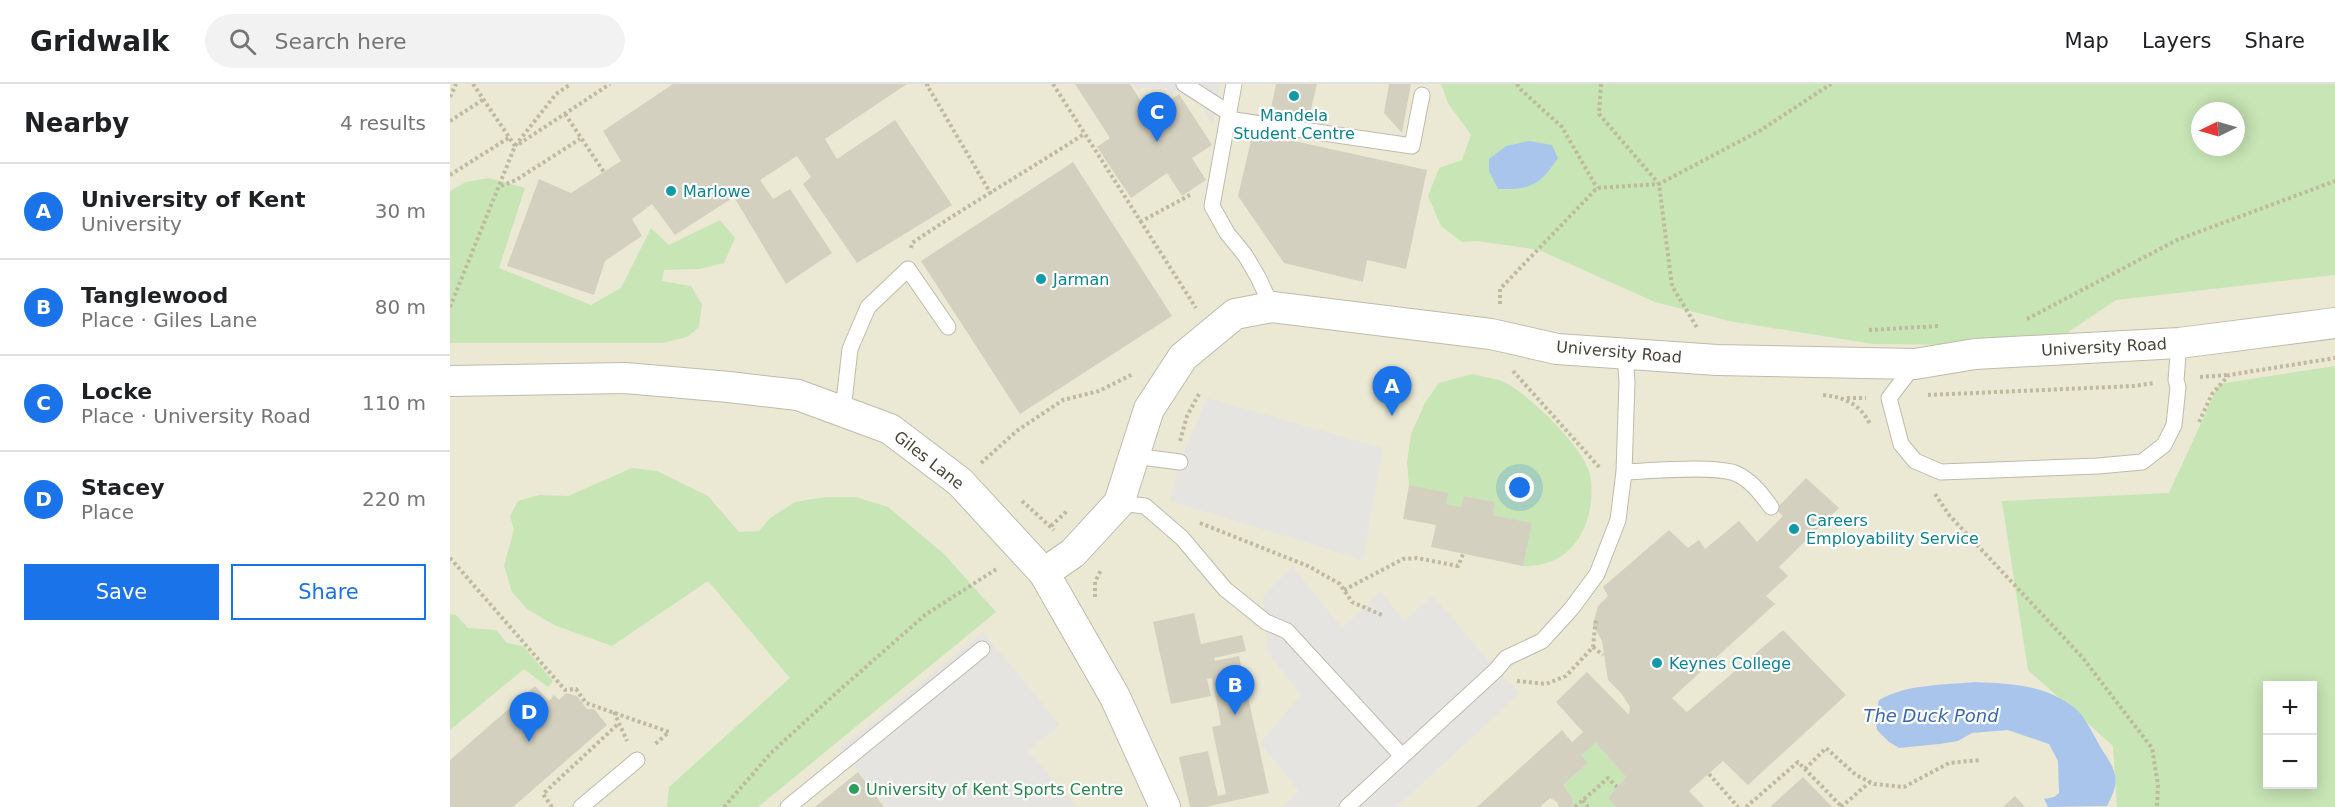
<!DOCTYPE html>
<meta charset="utf-8">
<style>
body{margin:0;font-family:"DejaVu Sans",sans-serif;background:#f2f2f2;color:#202124}
.controls{position:absolute;right:18px;bottom:18px;display:grid;overflow:hidden;border-radius:0px;box-shadow:0 3px 15px #0003}
.controls button{width:54px;height:54px;display:grid;place-items:center;padding:0;border:0;border-bottom:2px solid #e0e0e0;background:#fff;color:#202124;font:30px sans-serif}
.compass{position:absolute;left:1741px;top:18px;width:54px;height:54px;border-radius:50%;background:#fff;box-shadow:0 3px 15px #0003;rotate:265deg}
.you{position:absolute;left:1070px;top:404px;width:21px;height:21px;margin:-15px;border:4px solid #fff;border-radius:50%;background:#1a73e8;box-shadow:0 0 0 9px #1a73e833}
.badge{display:grid;place-items:center;width:39px;height:39px;border-radius:50%;background:#1a73e8;color:#fff;font-size:20px;font-weight:700}
.pin{position:absolute;translate:-50% -50px;filter:drop-shadow(0 2px 3px #0008)}
.pin::after{content:'';position:absolute;top:32px;width:21px;height:18px;background:inherit;clip-path:polygon(0 0,100% 0,50% 100%)}
.list{margin:0;padding:0;list-style:none}
h2{display:flex;justify-content:space-between;align-items:center;height:78px;margin:0;padding:0 24px;font-size:26px}
h2 small{font-size:20px;font-weight:400;color:#757577}
.list li{display:grid;grid-template-columns:39px 1fr auto;gap:18px;align-items:center;box-sizing:border-box;height:96px;padding:0 24px;border-top:2px solid #e0e0e0}
.list b{display:block;font-size:22px;white-space:nowrap}
.list p{margin:0;font-size:20px;white-space:nowrap;color:#757577}
.list em{font-size:20px;font-style:normal;color:#757577}
.actions{display:flex;gap:12px;padding:18px 24px}
.actions a{flex:1;padding:14px 0;border:2px solid #1a73e8;border-radius:0px;text-align:center;font-size:21px;color:#1a73e8}
.actions .main{background:#1a73e8;color:#fff}
.icon{flex:none;width:33px;height:33px;fill:none;stroke:currentColor;stroke-width:2;stroke-linecap:round;stroke-linejoin:round}
.map{position:relative;flex:none;width:1885px;height:723px;overflow:hidden}
header{display:flex;align-items:center;gap:36px;box-sizing:border-box;height:84px;padding:0 30px;background:#fff;border-bottom:2px solid #e0e0e0}
header strong{font-size:28px}
nav{display:flex;gap:33px;margin-inline-start:auto;font-size:21px}
.search{width:420px;height:54px;background:#f2f2f2;display:flex;align-items:center;gap:15px;box-sizing:border-box;padding:0 21px;border-radius:33px;color:#757577;font-size:22px}
main{display:flex}
aside{flex:1;background:#fff}
.map>svg:first-child{display:block}
.education{fill:#ebe9d4;fill-rule:evenodd}
.green{fill:#c7e5b5;fill-rule:evenodd}
.parking{fill:#e5e4e0}
.water{fill:#aac5ec}
.building{fill:#d4d0bf}
.lines{fill:none;stroke-linecap:round;stroke-linejoin:round}
.lane-casing{stroke:#bebbac;stroke-width:17}
.street-casing{stroke:#bebbac;stroke-width:32}
.path{stroke:#bfb99e;stroke-width:4;stroke-dasharray:3 3;stroke-linecap:butt}
.lane{stroke:#fff;stroke-width:15}
.street{stroke:#fff;stroke-width:30}
.culture-dot{fill:#0f9aa8;stroke:#fff;stroke-width:2}
.leisure-dot{fill:#2e9e5b;stroke:#fff;stroke-width:2}
.labels{text-anchor:middle;dominant-baseline:central;stroke-width:4.5;stroke-linejoin:round;paint-order:stroke}
.culture-label{font-size:16px;fill:#0d838f;stroke:#fff;text-anchor:start}
.street-label{font-size:16px;fill:#474338;stroke:#fff}
.leisure-label{font-size:16px;fill:#27864d;stroke:#fff;text-anchor:start}
.water-label{font-size:18px;font-style:italic;fill:#3867ac;stroke:#fff}
</style>
<header>
<strong>Gridwalk</strong>
<div class="search"><svg class="icon" aria-label="search" viewBox="0 0 24 24"><circle cx="10" cy="10" r="6"/><path d="M15 15l6 6"/></svg>Search here</div>
<nav><a>Map</a><a>Layers</a><a>Share</a></nav>
</header>
<main>
<aside>
<h2>Nearby<small>4 results</small></h2>
<ul class="list">
<li><span class="badge">A</span><div><b>University of Kent</b><p>University</p></div><em>30 m</em></li>
<li><span class="badge">B</span><div><b>Tanglewood</b><p>Place · Giles Lane</p></div><em>80 m</em></li>
<li><span class="badge">C</span><div><b>Locke</b><p>Place · University Road</p></div><em>110 m</em></li>
<li><span class="badge">D</span><div><b>Stacey</b><p>Place</p></div><em>220 m</em></li>
</ul>
<div class="actions"><a class="main">Save</a><a>Share</a></div>
</aside>
<div class="map">
<svg width="1885" height="723" viewBox="0 0 1885 723">
<rect width="100%" height="100%" fill="#f3f2e9"/>
<path class="education" d="M0 0H1885V723H0ZM1750 27H1786V63H1750ZM1818 602H1862V700H1818Z"/>
<g class="green">
<path d="M991 0H1885V191L1666 216 1608 255 1519 261 1423 260 1279 237 1205 218 1089 166 1028 157 1012 158 991 142 978 112 989 84 1012 76 1021 51 998 19ZM1750 27H1786V63H1750Z"/>
<polygon points="39,94 75,104 49,184 141,221 171,204 201,144 219,161 270,136 285,154 274,179 249,185 214,186 212,197 241,202 252,220 249,243 237,253 213,259 0,259 0,107 16,98"/>
<path d="M1885 282V723H1667L1663 662 1578 586 1552 417 1719 409 1769 300ZM1818 602H1862V700H1818Z"/>
<path d="M1022 290C1033 293 1048 294 1058 300 1083 315 1124 355 1137 382 1142 391 1142 407 1141 418 1136 456 1114 483 1073 482L1081 439 1043 431 1045 418 1014 412 1011 423 996 420 959 401 957 378 961 350 975 319 989 299Z"/>
<polygon points="182,384 207,387 258,412 289,448 309,447 320,434 345,418 376,413 406,413 438,423 494,470 546,528 308,723 217,723 219,703 340,594 258,497 162,562 104,541 77,525 62,508 54,482 64,445 60,432 68,417 89,411 118,412"/>
<polygon points="0,530 6,531 18,544 46,546 57,559 73,562 103,597 98,603 74,585 0,646"/>
<polygon points="1146,659 1176,693 1158,714 1166,723 1122,723 1123,715 1113,701 1138,679 1131,671"/>
</g>
<g class="parking">
<polygon points="683,0 770,0 763,40 751,21 728,7 722,10 717,4 686,4"/>
<polygon points="757,314 933,364 913,476 720,417 730,378"/>
<polygon points="842,482 892,544 931,508 954,537 983,511 1046,586 1070,609 947,723 832,723 849,707 810,659 851,611 818,569 813,512"/>
<polygon points="533,548 610,641 578,667 627,723 437,723 390,664"/>
</g>
<g class="water">
<path d="M1079 57 1102 61 1108 74C1090 101 1081 106 1048 105L1039 87V75L1056 62Z"/>
<path d="M1525 598C1562 600 1595 600 1626 625 1636 634 1644 652 1651 664 1667 688 1671 696 1657 722L1598 723 1594 715 1604 713 1609 709 1608 677 1599 660 1558 646 1522 649 1508 657 1489 660 1449 664 1439 658 1427 646 1425 633 1429 616C1457 600 1493 601 1525 598Z"/>
</g>
<g class="building">
<polygon points="223,0 457,0 375,55 387,75 445,36 502,121 407,179 353,100 361,93 347,72 310,96 323,115 340,105 382,169 336,200 284,113 225,151 202,120 182,135 192,152 155,177 144,211 57,182 89,95 121,109 171,77 153,47"/>
<polygon points="625,0 680,0 699,30 729,10 762,61 742,74 756,96 732,112 717,89 681,114 647,63 660,54"/>
<polygon points="826,0 867,0 859,33 821,24"/>
<polygon points="939,0 961,0 952,49 934,29"/>
<polygon points="803,48 977,86 956,185 917,176 913,198 834,179 788,112"/>
<polygon points="623,78 722,232 570,330 471,177"/>
<polygon points="1356,394 1389,424 1329,483 1338,492 1316,512 1325,520 1222,614 1237,628 1333,546 1396,611 1298,701 1273,677 1239,707 1254,723 1166,723 1158,714 1176,693 1146,659 1131,671 1138,679 1113,701 1123,715 1122,723 1109,723 1107,718 1100,714 1090,723 1027,723 1112,646 1122,658 1133,648 1106,618 1137,588 1179,631 1180,623 1171,609 1158,596 1152,557 1143,541 1148,522 1158,512 1153,503 1219,446 1238,464 1249,456 1255,465 1289,437 1307,458 1333,432 1326,425"/>
<polygon points="959,401 998,409 996,420 1011,423 1014,412 1045,418 1043,431 1082,439 1073,482 981,463 986,441 953,435"/>
<polygon points="744,529 751,560 792,551 796,567 764,574 765,577 789,572 819,709 755,723 740,723 729,673 758,667 768,712 776,710 762,643 771,641 762,594 757,595 761,612 721,620 703,538"/>
<polygon points="85,602 99,617 104,611 109,616 116,609 127,612 137,625 144,625 157,641 63,723 0,723 0,676"/>
<polygon points="408,688 434,723 365,723"/>
<polygon points="1353,693 1382,723 1320,723"/>
<polygon points="1565,712 1575,723 1553,723"/>
</g>
<g class="lines">
<g class="lane-casing">
<g id="lane">
<polyline points="734,0 779,29"/>
<polyline points="784,0 762,122 777,149 795,171 808,193 822,223"/>
<polyline points="778,35 962,62 972,11"/>
<polyline points="1465,280 1439,314 1451,360 1465,377 1491,388 1648,382 1692,378 1714,361 1724,341 1728,303 1726,296 1729,259"/>
<polyline points="393,326 400,265 418,223 458,185 498,243"/>
<polyline points="684,372 730,378"/>
<path d="M1174 388C1199 387 1267 381 1287 390 1302 397 1311 410 1321 423"/>
<polyline points="669,419 695,422 732,454 775,505 816,538 837,547 952,672"/>
<polyline points="131,723 187,676"/>
<polyline points="338,723 532,565"/>
<polyline points="897,723 1046,586 1056,574 1092,557 1122,524 1147,490 1168,436 1174,388 1177,298 1175,270"/>
</g>
</g>
<g class="street-casing">
<g id="street">
<polyline points="0,297 175,294 279,303 348,311 440,345 510,398 594,489 665,613 715,723"/>
<polyline points="594,489 623,469 669,419 699,325 733,273 785,230 822,223 1041,250 1107,265 1267,276 1465,280 1525,270 1729,259 1885,239"/>
</g>
</g>
<g class="path">
<polyline points="23,0 65,62"/>
<polyline points="479,0 477,1 541,110"/>
<polyline points="603,0 746,224"/>
<polyline points="1067,0 1069,4 1112,43 1147,104"/>
<polyline points="1151,0 1149,30 1209,100 1222,202 1248,245"/>
<polyline points="0,13 6,0"/>
<polyline points="115,30 154,88"/>
<polyline points="0,37 34,15"/>
<polyline points="69,60 160,0"/>
<polyline points="0,91 60,53"/>
<polyline points="51,102 66,96 130,55"/>
<polyline points="690,138 740,111"/>
<path d="M461 164 462 159C518 121 577 87 634 50"/>
<polyline points="1050,220 1050,205 1147,104 1209,100 1311,46 1381,0"/>
<polyline points="0,223 65,62 106,10 121,0"/>
<polyline points="1577,235 1727,156 1885,97"/>
<polyline points="1419,246 1489,242"/>
<polyline points="1063,287 1150,384"/>
<polyline points="1750,293 1778,291"/>
<path d="M1373 311C1394 313 1410 320 1420 340"/>
<polyline points="1478,311 1684,302 1704,299"/>
<polyline points="1397,314 1416,314"/>
<polyline points="1749,338 1762,310 1779,291 1885,274"/>
<polyline points="730,357 737,332 750,308"/>
<polyline points="531,379 568,346 613,316 649,307 683,290"/>
<polyline points="1485,410 1499,431 1632,573 1702,664 1708,701 1707,723"/>
<polyline points="572,417 604,446"/>
<polyline points="750,439 858,482 890,500 902,518 932,531"/>
<polyline points="601,442 617,427"/>
<polyline points="0,474 115,606 126,605 136,619 219,648 204,661"/>
<polyline points="894,506 953,475 967,474 1008,482 1013,470"/>
<polyline points="645,513 645,498 651,486"/>
<polyline points="1143,563 1153,571"/>
<polyline points="1067,597 1096,600 1116,592 1143,563 1146,534"/>
<polyline points="164,628 177,657"/>
<polyline points="1355,685 1376,664 1406,691 1424,700 1454,703 1499,679 1530,676"/>
<polyline points="1259,690 1288,723"/>
<polyline points="1133,716 1138,723"/>
<polyline points="102,723 93,710 168,640"/>
<polyline points="274,723 321,669 385,610 475,531 548,484"/>
<polyline points="1125,723 1158,694 1167,703"/>
<polyline points="1296,723 1348,678 1392,723"/>
<polyline points="1391,723 1420,698"/>
</g>
<use href="#lane" class="lane"/>
<use href="#street" class="street"/>
</g>
<g class="culture-dot">
<circle cx="844" cy="12" r="6"/>
<circle cx="221" cy="107" r="6"/>
<circle cx="591" cy="195" r="6"/>
<circle cx="1344" cy="445" r="6"/>
<circle cx="1207" cy="579" r="6"/>
</g>
<circle class="leisure-dot" cx="404" cy="705" r="6"/>
<g class="labels">
<g class="culture-label">
<text x="844" y="31" text-anchor="middle">Mandela<tspan x="844" dy="18">Student Centre</tspan></text>
<text x="233" y="107">Marlowe</text>
<text x="603" y="195">Jarman</text>
<text x="1356" y="436">Careers<tspan x="1356" dy="18">Employability Service</tspan></text>
<text x="1219" y="579">Keynes College</text>
</g>
<g class="street-label">
<text transform="translate(1654 263) rotate(-3)">University Road</text>
<text transform="translate(1169 268) rotate(5)">University Road</text>
<text transform="translate(479 376) rotate(38)">Giles Lane</text>
</g>
<g class="leisure-label">
<text x="416" y="705">University of Kent Sports Centre</text>
</g>
<g class="water-label">
<text x="1481" y="631">The Duck Pond</text>
</g>
</g>
</svg>
<div class="controls">
<button>+</button>
<button>−</button>
</div>
<svg class="compass" viewBox="-18 -18 36 36"><path d="M0-13l5 13h-10z" fill="#e53935"/><path d="M0 13l5-13h-10z" fill="#757577"/></svg>
<div class="you"></div>
<div class="pin badge" style="left:942px;top:332px">A</div>
<div class="pin badge" style="left:785px;top:631px">B</div>
<div class="pin badge" style="left:707px;top:58px">C</div>
<div class="pin badge" style="left:79px;top:658px">D</div>
</div>
</main>
